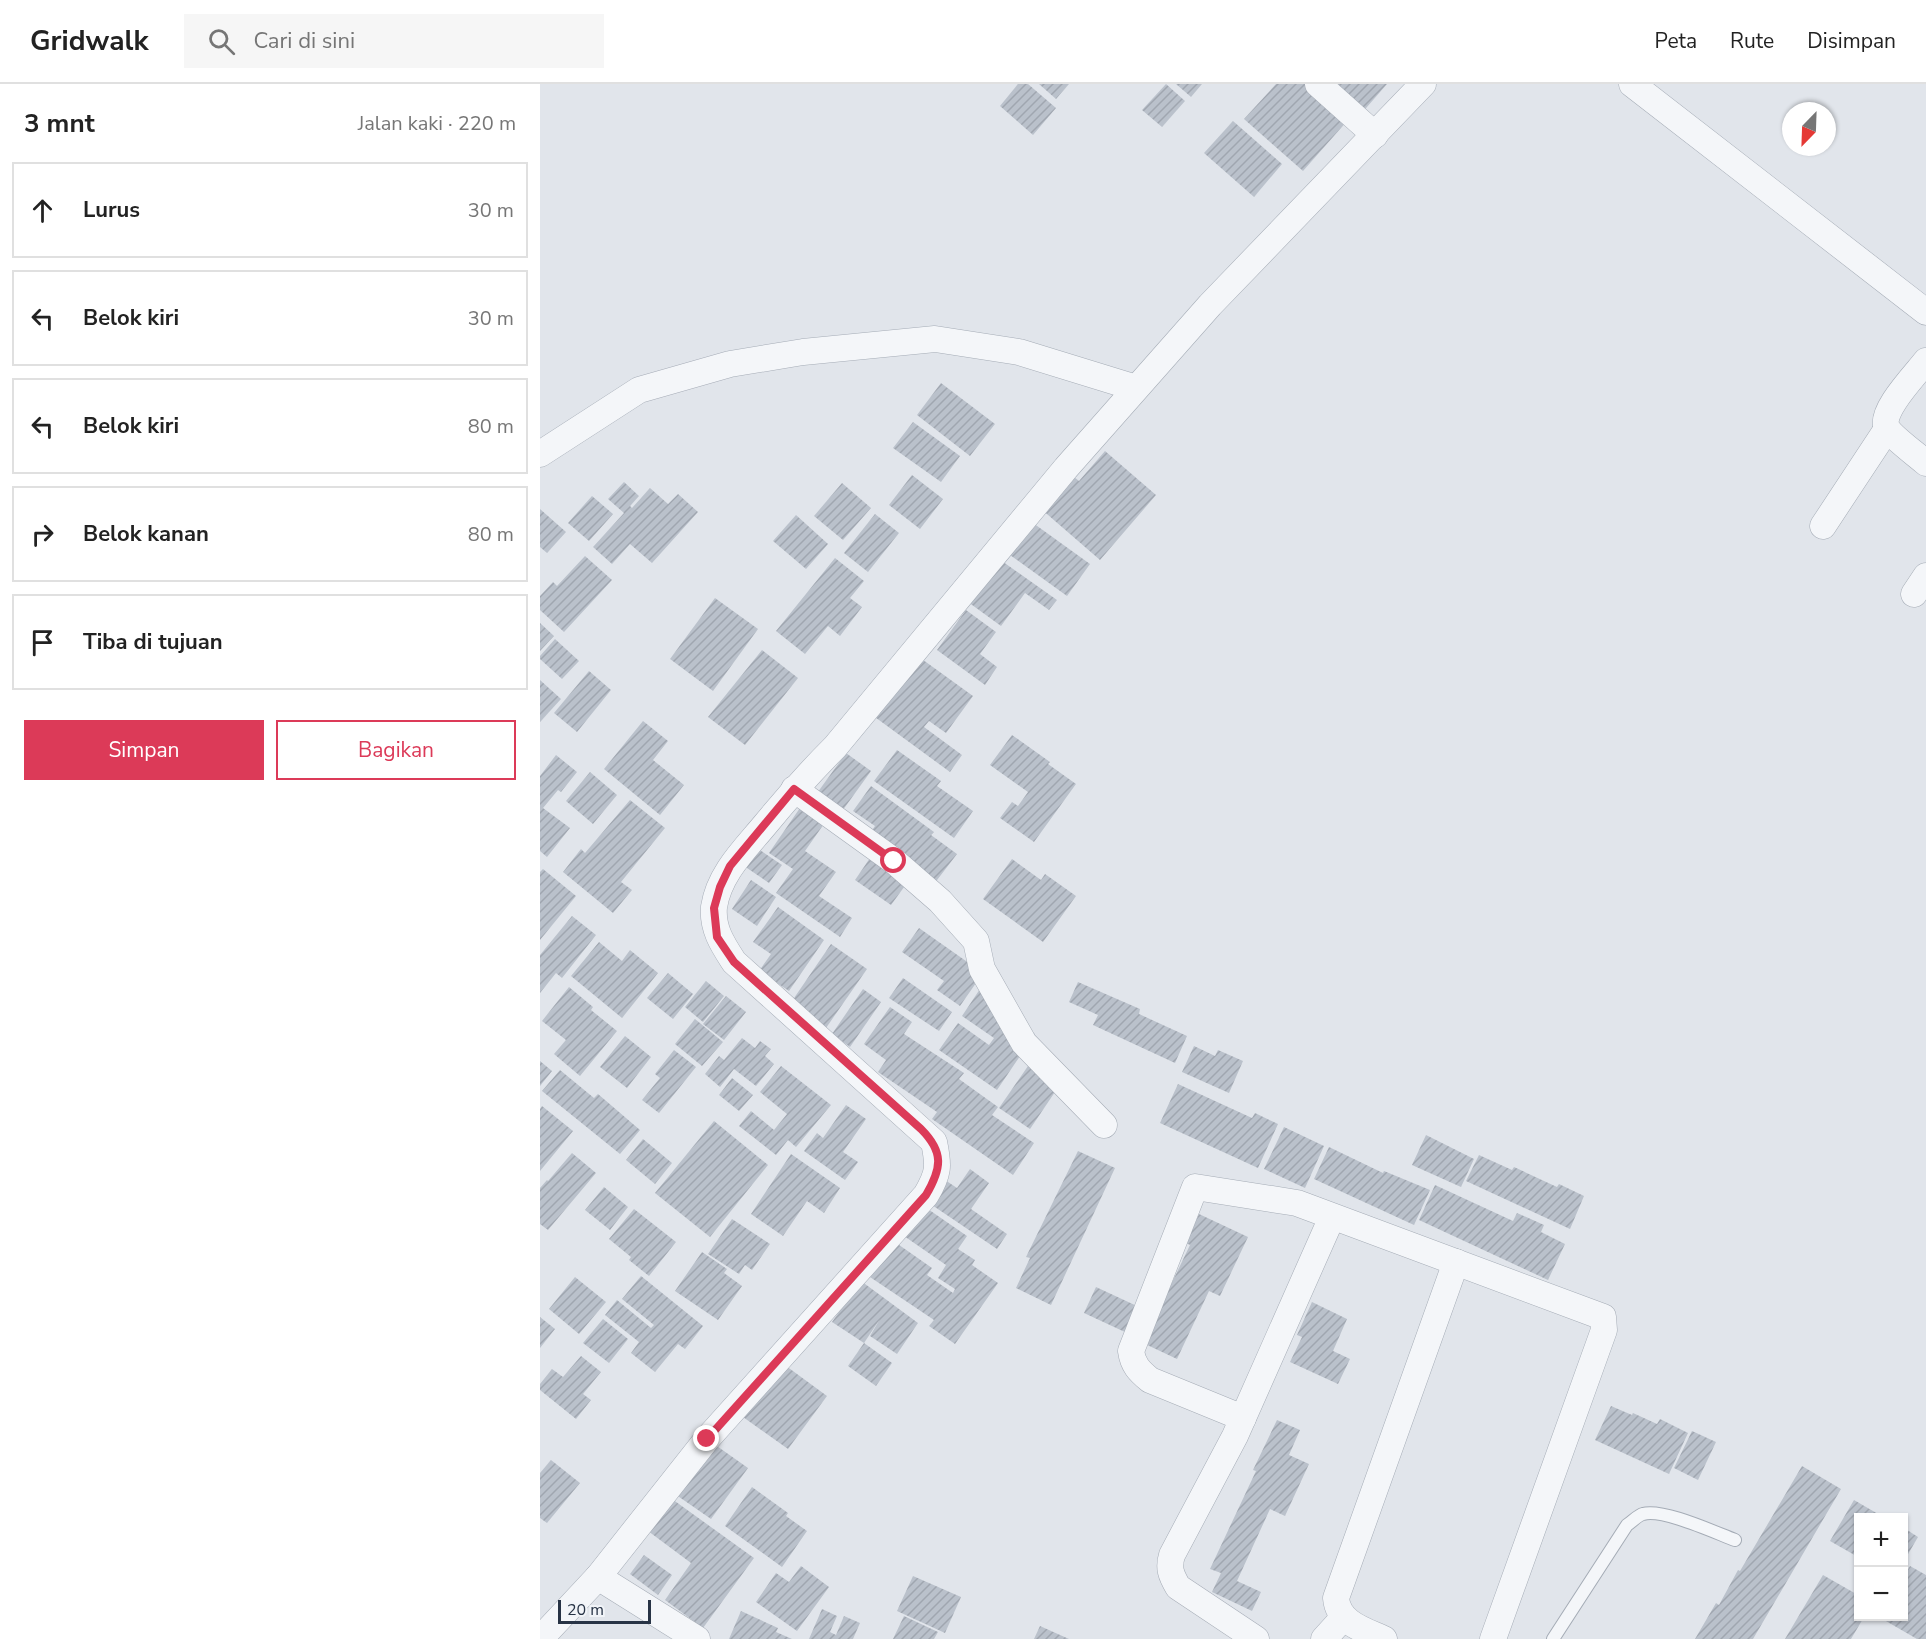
<!DOCTYPE html>
<html lang="id">
<meta charset="utf-8">
<style>
body{margin:0;font-family:"Nunito Sans",sans-serif;background:#f6f6f6;color:#222}
.controls{position:absolute;right:18px;bottom:18px;display:grid;overflow:hidden;border-radius:0px;box-shadow:0 2px 4px #0004}
.controls button{width:54px;height:54px;display:grid;place-items:center;padding:0;border:0;border-bottom:2px solid #e0e0e0;background:#fff;color:#222;font:30px sans-serif}
.compass{position:absolute;left:1242px;top:18px;width:54px;height:54px;border-radius:50%;background:#fff;box-shadow:0 2px 4px #0004;rotate:203deg}
.scale{position:absolute;left:18px;bottom:15px;width:93px;box-sizing:border-box;padding-left:6px;border:3px solid #273345;border-top:0;font-size:16px;line-height:21px;white-space:nowrap;color:#273345;-webkit-text-stroke:4px #f1f4f8;paint-order:stroke}
.stop{position:absolute;width:18px;height:18px;margin:-14px;border:4px solid #dc3a58;border-radius:50%;background:#fff}
.stop.end{background:#dc3a58;border-color:#fff;box-shadow:0 2px 6px #0008}
.list{margin:0;padding:0;list-style:none}
h2{display:flex;justify-content:space-between;align-items:center;height:78px;margin:0;padding:0 24px;font-size:26px}
h2 small{font-size:20px;font-weight:400;color:#767676}
.list li{display:grid;grid-template-columns:39px 1fr auto;gap:18px;align-items:center;box-sizing:border-box;height:96px;margin:0 12px 12px;padding:0 12px;border:2px solid #e0e0e0;border-radius:0px}
.list b{display:block;font-size:22px;white-space:nowrap}
.list em{font-size:20px;font-style:normal;color:#767676}
.actions{display:flex;gap:12px;padding:18px 24px}
.actions a{flex:1;padding:14px 0;border:2px solid #dc3a58;border-radius:0px;text-align:center;font-size:21px;color:#dc3a58}
.actions .main{background:#dc3a58;color:#fff}
.icon{flex:none;width:33px;height:33px;fill:none;stroke:currentColor;stroke-width:2;stroke-linecap:round;stroke-linejoin:round}
.map{position:relative;flex:none;width:1386px;height:1555px;overflow:hidden}
header{display:flex;align-items:center;gap:36px;box-sizing:border-box;height:84px;padding:0 30px;background:#fff;border-bottom:2px solid #e0e0e0}
header strong{font-size:28px}
nav{display:flex;gap:33px;margin-inline-start:auto;font-size:21px}
.search{width:420px;height:54px;background:#f6f6f6;display:flex;align-items:center;gap:15px;box-sizing:border-box;padding:0 21px;border-radius:0px;color:#767676;font-size:22px}
main{display:flex}
aside{flex:1;background:#fff}
.map>svg:first-child{display:block}
.building{fill:url(#building-hatch)}
.lines{fill:none;stroke-linecap:round;stroke-linejoin:round}
.service-casing{stroke:#a5acb6;stroke-width:14}
.minor-casing{stroke:#a5acb6;stroke-width:27}
.service{stroke:#f4f6f9;stroke-width:12}
.minor{stroke:#f4f6f9;stroke-width:26}
.route{stroke:#dc3a58;stroke-width:8}
</style>
<header>
<strong>Gridwalk</strong>
<div class="search"><svg class="icon" aria-label="search" viewBox="0 0 24 24"><circle cx="10" cy="10" r="6"/><path d="M15 15l6 6"/></svg>Cari di sini</div>
<nav><a>Peta</a><a>Rute</a><a>Disimpan</a></nav>
</header>
<main>
<aside>
<h2>3 mnt<small>Jalan kaki · 220 m</small></h2>
<ul class="list">
<li><svg class="icon" aria-label="ahead" viewBox="0 0 24 24"><path d="M12 20V5M6 11l6-6 6 6"/></svg><div><b>Lurus</b></div><em>30 m</em></li>
<li><svg class="icon" aria-label="left" viewBox="0 0 24 24"><path d="M17 20v-9H6M10 6l-5 5 5 5"/></svg><div><b>Belok kiri</b></div><em>30 m</em></li>
<li><svg class="icon" aria-label="left" viewBox="0 0 24 24"><path d="M17 20v-9H6M10 6l-5 5 5 5"/></svg><div><b>Belok kiri</b></div><em>80 m</em></li>
<li><svg class="icon" aria-label="right" viewBox="0 0 24 24"><path d="M7 20v-9h11M14 6l5 5-5 5"/></svg><div><b>Belok kanan</b></div><em>80 m</em></li>
<li><svg class="icon" aria-label="arrive" viewBox="0 0 24 24"><path d="M6 21V4h12l-3 4 3 4H6"/></svg><div><b>Tiba di tujuan</b></div></li>
</ul>
<div class="actions"><a class="main">Simpan</a><a>Bagikan</a></div>
</aside>
<div class="map">
<svg width="1386" height="1555" viewBox="0 0 1386 1555">
<defs>
<pattern id="building-hatch" width="6" height="6" patternUnits="userSpaceOnUse" patternTransform="scale(1.5)"><rect width="6" height="6" fill="#bac1cb"/><path d="M-1 1l2-2M0 6l6-6M5 7l2-2" fill="none" stroke="#a0a6b0"/></pattern>
</defs>
<rect width="100%" height="100%" fill="#e1e5eb"/>
<g class="building">
<polygon points="478,0 488,0 516,24 493,51 460,22"/>
<polygon points="499,0 529,0 516,15"/>
<polygon points="626,0 645,17 622,43 602,26"/>
<polygon points="636,0 662,0 651,13"/>
<polygon points="736,0 768,0 808,36 763,87 704,35"/>
<polygon points="785,0 847,0 820,31"/>
<polygon points="693,37 742,80 714,113 664,69"/>
<polygon points="401,299 455,340 430,372 377,331"/>
<polygon points="373,338 420,372 401,398 353,364"/>
<polygon points="565,367 616,411 560,476 500,424 529,389 539,397"/>
<polygon points="372,391 403,415 380,445 349,421"/>
<polygon points="84,398 99,412 90,422 92,424 110,404 128,420 138,410 158,428 112,479 90,460 72,480 53,463 84,429 68,415"/>
<polygon points="302,399 331,424 303,456 274,432"/>
<polygon points="52,412 73,430 49,457 28,439"/>
<polygon points="0,425 26,448 7,469 0,463"/>
<polygon points="335,430 359,449 328,488 304,469"/>
<polygon points="256,431 288,460 266,485 233,457"/>
<polygon points="493,439 550,480 527,512 470,471"/>
<polygon points="45,472 72,496 24,548 0,526 0,512 13,498 17,502"/>
<polygon points="295,474 324,497 310,514 322,523 300,552 288,542 265,570 236,547"/>
<polygon points="459,475 517,516 509,526 485,509 461,542 428,518"/>
<polygon points="175,514 218,545 173,607 130,575"/>
<polygon points="426,526 456,548 440,570 457,583 445,601 397,566"/>
<polygon points="0,539 14,552 0,567"/>
<polygon points="15,555 39,577 22,595 0,575 0,572"/>
<polygon points="222,566 258,594 205,661 168,633"/>
<polygon points="379,573 433,612 406,649 389,637 384,643 422,671 410,688 328,628"/>
<polygon points="49,587 71,606 37,648 14,629"/>
<polygon points="0,596 21,615 0,638"/>
<polygon points="103,637 128,657 113,676 144,701 120,731 64,685"/>
<polygon points="472,651 510,678 508,680 536,700 494,758 460,734 472,718 478,722 488,708 450,681"/>
<polygon points="357,666 401,697 397,702 433,727 414,754 334,697"/>
<polygon points="306,669 331,687 300,730 275,712"/>
<polygon points="16,671 37,688 21,708 18,706 3,724 30,744 7,773 0,767 0,692"/>
<polygon points="50,688 77,711 53,740 26,717"/>
<polygon points="331,702 394,748 391,751 417,770 394,800 328,752 335,742 313,727"/>
<polygon points="90,716 125,744 81,798 92,806 73,829 23,788 41,765 45,769"/>
<polygon points="262,721 286,737 265,767 296,788 279,812 312,834 300,853 236,809 253,785 229,769"/>
<polygon points="217,764 242,781 229,799 204,782"/>
<polygon points="330,774 367,799 351,821 315,796"/>
<polygon points="472,775 501,796 505,790 536,812 503,858 443,815"/>
<polygon points="3,785 36,812 0,856 0,788"/>
<polygon points="211,796 236,813 217,842 192,825"/>
<polygon points="238,823 284,856 249,907 219,887 231,870 213,858"/>
<polygon points="32,832 56,851 22,894 16,889 0,909 0,871"/>
<polygon points="379,844 443,889 420,922 397,906 404,897 362,868"/>
<polygon points="59,858 82,877 90,866 118,889 82,934 31,892"/>
<polygon points="291,860 327,885 286,944 250,920"/>
<polygon points="128,889 153,910 133,935 107,914"/>
<polygon points="363,894 412,928 399,947 349,914"/>
<polygon points="166,897 184,912 163,938 145,923"/>
<polygon points="538,898 600,925 599,930 647,952 635,979 553,941 558,931 529,918"/>
<polygon points="444,899 468,932 495,950 457,1006 399,966 418,939 449,961 454,954 422,932"/>
<polygon points="29,903 53,923 51,926 77,947 40,992 14,970 26,956 2,937"/>
<polygon points="323,905 341,918 310,963 292,950"/>
<polygon points="186,912 206,928 184,956 163,940"/>
<polygon points="350,923 372,938 364,950 424,989 419,995 458,1023 452,1031 494,1059 473,1091 392,1035 397,1028 338,988 346,976 324,960"/>
<polygon points="155,935 183,958 162,982 135,960"/>
<polygon points="85,952 111,973 87,1004 60,983"/>
<polygon points="202,954 215,964 220,957 231,965 225,972 234,980 216,1002 194,985 180,1003 165,990 179,972 184,976"/>
<polygon points="654,962 675,972 678,966 703,977 689,1009 642,988"/>
<polygon points="134,966 156,983 119,1029 102,1016 120,994 115,990"/>
<polygon points="0,977 12,987 0,1002"/>
<polygon points="241,982 291,1021 256,1063 248,1056 236,1071 199,1042 211,1027 234,1046 247,1030 220,1008"/>
<polygon points="488,982 519,1002 490,1045 459,1024"/>
<polygon points="20,986 54,1014 58,1010 100,1046 80,1070 2,1007"/>
<polygon points="192,994 213,1011 199,1027 179,1011"/>
<polygon points="638,1000 712,1034 715,1029 738,1040 718,1084 620,1039"/>
<polygon points="306,1021 326,1035 303,1068 318,1078 305,1096 264,1067 277,1049 283,1054"/>
<polygon points="2,1022 33,1047 0,1087 0,1025"/>
<polygon points="174,1037 228,1081 170,1153 115,1109"/>
<polygon points="744,1043 784,1062 765,1104 724,1085"/>
<polygon points="886,1051 934,1075 921,1103 872,1081"/>
<polygon points="103,1055 132,1079 115,1100 86,1076"/>
<polygon points="789,1063 843,1089 844,1087 890,1106 874,1141 774,1095"/>
<polygon points="538,1067 575,1084 511,1221 476,1204 490,1174 486,1173"/>
<polygon points="32,1069 56,1089 8,1146 0,1140 0,1104 7,1096 8,1097"/>
<polygon points="251,1070 300,1104 284,1129 267,1117 243,1152 211,1130"/>
<polygon points="939,1071 972,1086 974,1083 1017,1103 1019,1100 1044,1112 1030,1145 926,1097"/>
<polygon points="430,1085 449,1099 431,1125 467,1150 457,1165 389,1119 405,1096 417,1104"/>
<polygon points="895,1101 973,1137 977,1129 1004,1141 1001,1148 1025,1160 1008,1196 879,1136"/>
<polygon points="64,1103 88,1123 70,1146 45,1126"/>
<polygon points="385,1123 427,1152 418,1165 435,1176 432,1181 458,1199 415,1260 389,1242 394,1236 327,1191 352,1156 392,1184 387,1191 413,1209 415,1205 398,1194 406,1181 364,1152"/>
<polygon points="94,1125 136,1158 109,1192 89,1176 91,1173 69,1155"/>
<polygon points="659,1130 708,1153 680,1212 669,1207 637,1275 603,1259 650,1161 646,1159"/>
<polygon points="192,1135 230,1160 212,1186 205,1181 199,1190 168,1170"/>
<polygon points="162,1168 187,1185 184,1189 202,1202 178,1236 135,1207"/>
<polygon points="101,1192 163,1242 145,1265 138,1260 115,1288 91,1269 99,1258 65,1231 77,1216 111,1244 114,1241 82,1215"/>
<polygon points="35,1193 66,1218 39,1250 9,1225"/>
<polygon points="321,1197 378,1239 357,1270 330,1252 340,1235 324,1259 292,1238"/>
<polygon points="556,1203 599,1223 587,1249 544,1229"/>
<polygon points="772,1218 807,1235 793,1267 810,1275 798,1300 750,1278 762,1253 757,1251"/>
<polygon points="0,1233 15,1245 0,1264"/>
<polygon points="63,1235 88,1255 69,1279 43,1259"/>
<polygon points="324,1259 352,1279 336,1302 308,1282"/>
<polygon points="41,1272 61,1288 43,1310 51,1316 36,1335 0,1306 0,1300 12,1285 23,1293"/>
<polygon points="242,1279 287,1312 248,1365 203,1333"/>
<polygon points="1071,1322 1092,1331 1093,1329 1117,1340 1120,1335 1148,1349 1129,1390 1055,1356"/>
<polygon points="737,1336 760,1346 749,1371 769,1380 745,1432 730,1425 697,1497 721,1508 712,1527 672,1508 681,1489 670,1485 716,1387 713,1386"/>
<polygon points="1152,1347 1176,1358 1158,1396 1134,1384"/>
<polygon points="174,1360 208,1384 171,1435 132,1408"/>
<polygon points="11,1376 40,1399 7,1439 0,1434 0,1389"/>
<polygon points="1262,1382 1301,1405 1213,1555 1155,1555 1176,1519 1179,1521 1198,1486 1200,1487"/>
<polygon points="212,1403 248,1429 246,1432 267,1447 242,1483 185,1442"/>
<polygon points="132,1415 214,1474 163,1544 125,1516 151,1479 108,1447"/>
<polygon points="1314,1416 1345,1434 1318,1434 1318,1473 1290,1457"/>
<polygon points="1364,1444 1378,1453 1364,1477"/>
<polygon points="104,1471 132,1491 118,1511 90,1490"/>
<polygon points="261,1482 289,1503 257,1547 216,1518 236,1489 249,1498"/>
<polygon points="1370,1482 1386,1491 1386,1555 1377,1555 1339,1533 1364,1533 1364,1493"/>
<polygon points="1283,1491 1318,1511 1318,1533 1324,1533 1311,1555 1245,1555"/>
<polygon points="373,1492 421,1513 405,1549 357,1527"/>
<polygon points="282,1525 297,1532 290,1548 296,1551 304,1532 320,1539 313,1555 269,1555"/>
<polygon points="201,1527 238,1544 236,1548 252,1555 189,1555"/>
<polygon points="364,1532 398,1548 394,1555 353,1555"/>
<polygon points="500,1542 529,1555 494,1555"/>
</g>
<g class="lines">
<g class="service-casing">
<path id="service" d="M1013 1555 1087 1441C1092 1438 1098 1431 1103 1430 1122 1424 1176 1449 1195 1456"/>
</g>
<g class="minor-casing">
<g id="minor">
<polyline points="778,0 835,51"/>
<polyline points="1092,0 1386,228"/>
<path d="M1386 277C1376 290 1338 329 1347 344 1352 353 1377 371 1386 379"/>
<polyline points="0,370 99,306 190,280 263,268 395,255 479,268 596,304"/>
<polyline points="1283,442 1347,345"/>
<polyline points="1374,510 1386,492"/>
<polyline points="254,705 354,777 400,817 436,857 442,885 484,959 564,1041"/>
<path d="M703 1334 610 1296C599 1287 593 1281 591 1267L655 1103 757 1119 1063 1233 1064 1246 953 1555"/>
<polyline points="58,1493 157,1555"/>
<path d="M0 1555 58 1493 167 1355 386 1111C399 1089 399 1082 394 1058L194 878C183 861 172 845 174 823 179 790 204 766 224 742 247 714 270 688 295 663L526 384 670 221 883 0"/>
<path d="M716 1555 638 1503C631 1491 628 1484 632 1471L695 1352 792 1133"/>
<polyline points="784,1555 803,1534"/>
<path d="M844 1555C824 1546 798 1539 796 1514L916 1178"/>
</g>
</g>
<use href="#service" class="service"/>
<use href="#minor" class="minor"/>
</g>
<g class="lines">
<path class="route" d="M167 1355 386 1111C402 1084 404 1068 381 1045L194 878 177 853 174 824 180 803 190 782 254 705 354 777"/>
</g>
</svg>
<div class="controls">
<button>+</button>
<button>−</button>
</div>
<svg class="compass" viewBox="-18 -18 36 36"><path d="M0-13l5 13h-10z" fill="#e53935"/><path d="M0 13l5-13h-10z" fill="#767676"/></svg>
<div class="scale">20 m</div>
<div class="stop" style="left:354px;top:777px"></div>
<div class="stop end" style="left:167px;top:1355px"></div>
</div>
</main>
